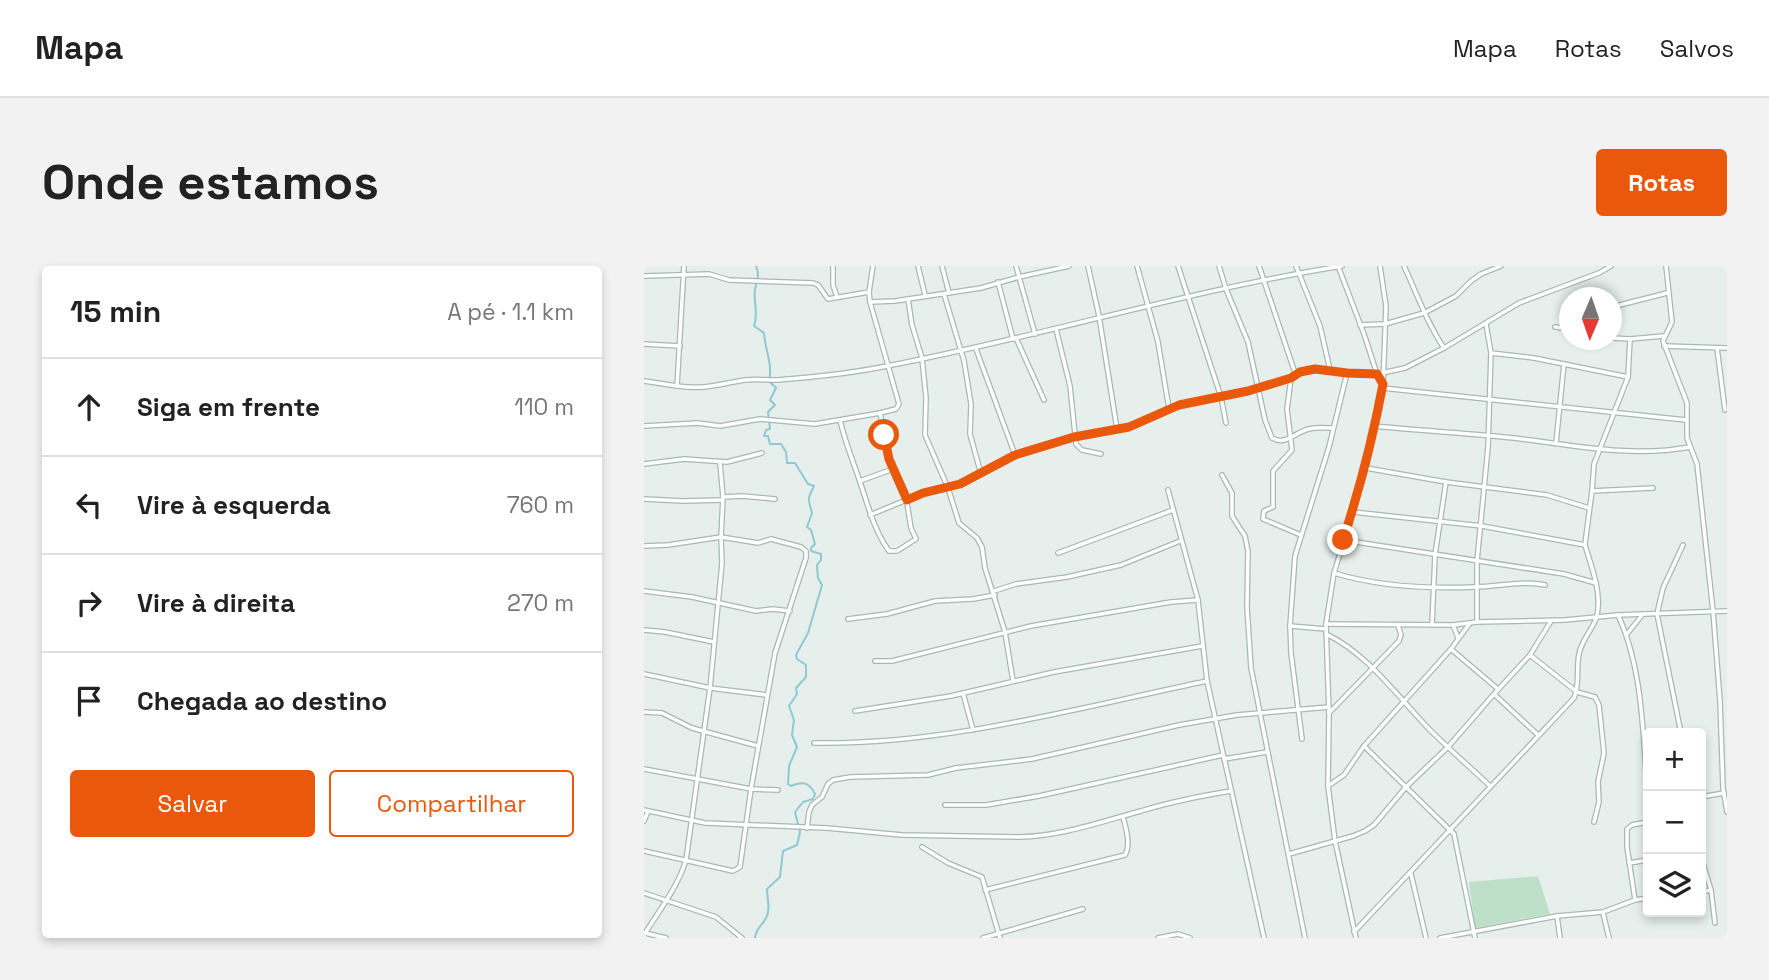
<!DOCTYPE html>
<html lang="pt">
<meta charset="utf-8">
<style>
body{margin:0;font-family:"Space Grotesk",sans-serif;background:#f2f2f2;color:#222}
.controls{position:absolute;right:21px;bottom:21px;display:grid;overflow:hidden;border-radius:7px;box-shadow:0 4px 10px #0003}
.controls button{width:63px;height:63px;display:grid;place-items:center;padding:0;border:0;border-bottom:2px solid #e0e0e0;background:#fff;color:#222;font:35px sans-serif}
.compass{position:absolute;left:915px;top:21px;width:63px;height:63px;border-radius:50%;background:#fff;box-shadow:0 4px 10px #0003;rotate:182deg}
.stop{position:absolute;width:21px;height:21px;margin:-16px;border:5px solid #ea580c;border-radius:50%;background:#fff}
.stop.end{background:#ea580c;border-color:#fff;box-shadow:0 2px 7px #0008}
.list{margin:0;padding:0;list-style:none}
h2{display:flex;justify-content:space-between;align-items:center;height:91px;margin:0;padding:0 28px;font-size:30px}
h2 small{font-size:23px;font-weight:400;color:#767676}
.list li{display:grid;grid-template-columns:46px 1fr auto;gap:21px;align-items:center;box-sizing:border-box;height:98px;padding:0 28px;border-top:2px solid #e0e0e0}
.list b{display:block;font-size:26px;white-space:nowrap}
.list em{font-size:23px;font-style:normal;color:#767676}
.actions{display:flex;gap:14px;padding:21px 28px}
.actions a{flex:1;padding:16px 0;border:2px solid #ea580c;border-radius:7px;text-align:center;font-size:24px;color:#ea580c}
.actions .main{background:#ea580c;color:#fff}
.icon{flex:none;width:38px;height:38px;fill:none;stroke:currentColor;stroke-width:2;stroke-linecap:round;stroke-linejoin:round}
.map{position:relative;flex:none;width:1083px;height:672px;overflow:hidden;border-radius:7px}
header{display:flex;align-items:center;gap:42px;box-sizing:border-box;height:98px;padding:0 35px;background:#fff;border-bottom:2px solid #e0e0e0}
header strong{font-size:33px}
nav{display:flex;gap:38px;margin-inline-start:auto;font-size:24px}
.intro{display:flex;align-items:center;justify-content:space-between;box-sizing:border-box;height:168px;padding:0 42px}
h1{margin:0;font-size:49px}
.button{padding:18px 32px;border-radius:7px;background:#ea580c;color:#fff;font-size:24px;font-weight:700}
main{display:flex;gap:42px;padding:0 42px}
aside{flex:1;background:#fff;border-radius:7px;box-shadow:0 4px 10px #0003}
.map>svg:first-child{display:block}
.green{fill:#bfe0c8}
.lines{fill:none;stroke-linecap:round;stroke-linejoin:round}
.stream{stroke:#8ec9d4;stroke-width:2}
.minor-casing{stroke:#a8b8b2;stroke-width:6}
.minor{stroke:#fff;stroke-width:3.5}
.route{stroke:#ea580c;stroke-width:9}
</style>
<header>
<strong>Mapa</strong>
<nav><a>Mapa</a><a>Rotas</a><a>Salvos</a></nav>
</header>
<div class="intro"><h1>Onde estamos</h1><a class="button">Rotas</a></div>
<main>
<aside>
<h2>15 min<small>A pé · 1.1 km</small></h2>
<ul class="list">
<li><svg class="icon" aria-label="ahead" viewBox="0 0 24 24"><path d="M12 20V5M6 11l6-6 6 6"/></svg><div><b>Siga em frente</b></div><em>110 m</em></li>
<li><svg class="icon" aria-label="left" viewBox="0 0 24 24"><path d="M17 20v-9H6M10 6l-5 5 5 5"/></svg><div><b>Vire à esquerda</b></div><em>760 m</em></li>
<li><svg class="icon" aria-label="right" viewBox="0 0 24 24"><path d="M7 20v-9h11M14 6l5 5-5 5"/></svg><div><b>Vire à direita</b></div><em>270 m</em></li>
<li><svg class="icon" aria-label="arrive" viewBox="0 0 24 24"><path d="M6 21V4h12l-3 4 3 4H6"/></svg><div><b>Chegada ao destino</b></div></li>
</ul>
<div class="actions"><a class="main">Salvar</a><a>Compartilhar</a></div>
</aside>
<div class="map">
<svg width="1083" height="672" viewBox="0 0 1083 672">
<rect width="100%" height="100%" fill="#e6efeb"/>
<polygon class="green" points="894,610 906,648 831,662 825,616"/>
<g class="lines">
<path class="stream" d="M111 672C112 662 118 660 122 652 127 643 123 632 123 623L136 611 139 585 153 579 156 566 151 546 159 536 169 533 171 528C165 516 159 515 147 520L144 518 145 500 153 481 148 469 150 454 145 440 153 428 152 422 162 411V399L153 393 152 389 164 367 178 319 174 312 173 299 177 294V288L167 285V282L171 278 167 264 163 261 168 247C164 232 163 234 170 220L164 218 151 197H143L142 186 137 178H126L124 170H120L122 164 126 163 124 146 131 139 126 134 132 122 125 115C129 98 121 84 120 67L110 60C115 47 109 36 111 23 113 14 116 9 112 0"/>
<g class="minor-casing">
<g id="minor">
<path d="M40 0 33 120C63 124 74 118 101 114 112 113 122 114 133 114 171 111 211 107 248 99 399 70 546 24 698 0"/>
<polyline points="189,0 189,19 193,31"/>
<polyline points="274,0 281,29"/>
<polyline points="298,0 305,27"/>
<polyline points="372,0 391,68"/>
<polyline points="444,0 455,50 473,163"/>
<polyline points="493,0 514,76 525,143"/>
<polyline points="534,0 577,131 582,157"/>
<path d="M575 0 582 23 604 76 621 154 628 172C642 180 651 166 665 163 673 161 681 162 689 162"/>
<polyline points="615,0 651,107"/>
<polyline points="652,0 676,60 686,104"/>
<polyline points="694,0 720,68 733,108 739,118"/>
<path d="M760 0C773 28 783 57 800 82"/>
<polyline points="1022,0 1028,56 1019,75 1043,137 1043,172 1053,198 1069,345 1076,435 1079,522 1083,546"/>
<polyline points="0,10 65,8 85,14 169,17 174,19 184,33 225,26"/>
<polyline points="354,16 369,73"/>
<polyline points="300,28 320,95 327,138 326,168 337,208"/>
<polyline points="264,33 268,59 278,92 282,132 281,169 304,222 315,257 333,272 338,281 341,302 361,366 369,415"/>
<polyline points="226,36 251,35 337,22 375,11 425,0"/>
<polyline points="968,41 1023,27"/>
<polyline points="842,58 847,87 890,92 984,111"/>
<polyline points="716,59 741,58 780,47 812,30 827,15 837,8 857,0"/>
<polyline points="911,61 926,63"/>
<polyline points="412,63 426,120 432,178 438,184 457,188"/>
<polyline points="372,72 400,134"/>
<polyline points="968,72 986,73 1020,70"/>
<polyline points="0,78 36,80"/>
<polyline points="1020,80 1083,82"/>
<polyline points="1073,82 1081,144"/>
<polyline points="332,83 371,189"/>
<polyline points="647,112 643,143 648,184 629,205 629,241 620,245 619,253 657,269"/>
<polyline points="0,115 33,120"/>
<polyline points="738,122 1042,154"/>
<path d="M196 154C201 176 209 195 216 216 224 239 229 261 243 282L245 285H253L272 273 267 262 261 225 245 193 236 147 252 143 255 138 226 36 225 26 229 0"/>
<polyline points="0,160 54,157 76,160 116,153 171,158 236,147"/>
<path d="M731 160C778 165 824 167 870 172 929 179 987 192 1046 181"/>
<polyline points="912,177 920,98"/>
<polyline points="0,198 40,193 83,196 118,187"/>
<polyline points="722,202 802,216 903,229 945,242"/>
<polyline points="578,209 588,227 588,250 601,270 604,285 603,341 607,402 661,672"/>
<polyline points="216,215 249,203"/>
<polyline points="524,224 554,334 563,415 620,672"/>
<polyline points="948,225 950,198 984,111 986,73"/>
<polyline points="79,231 99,230 131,233"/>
<polyline points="0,233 39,235 78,234"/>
<path d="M709 246 838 260 941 279C947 300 958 326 953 349 951 361 938 372 935 388 932 402 936 419 930 432L710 666"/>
<polyline points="226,249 279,227 316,218 371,189 430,171 485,161 535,139 604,125 647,112 656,105 671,103 703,107 733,108 761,102 800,82 875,37 955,7 967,0"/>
<polyline points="699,274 920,308 952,317"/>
<polyline points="941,278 948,225 1009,222"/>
<polyline points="0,280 24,279 77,271 114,277 127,273 157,281 162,285 162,292 131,387 107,523 96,601 89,605 0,585"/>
<polyline points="414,287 529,244"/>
<path d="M690 307C736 321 783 323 831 321 854 321 879 314 901 319"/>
<polyline points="0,325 48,331 112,345 129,343 146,345"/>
<polyline points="350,325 372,318 423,311 477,299 536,275"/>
<path d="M974 349C1000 405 999 475 1004 536"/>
<polyline points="204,353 243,348 291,335 329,333 351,329"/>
<polyline points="833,356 833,295 844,181 847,87"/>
<polyline points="682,358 809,359 833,356 921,354 974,349 1083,345"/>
<polyline points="788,359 791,289 802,216"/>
<polyline points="809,359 814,372"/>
<polyline points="646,360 682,363"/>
<polyline points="0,364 21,366 70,376"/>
<path d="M682 368C723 387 755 432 786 464 805 483 826 501 846 520"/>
<polyline points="983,368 999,348"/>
<polyline points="808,384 854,423"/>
<polyline points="886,389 933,426 951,431 955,439 960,487 954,516 955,536 950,556"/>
<polyline points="231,395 248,395 387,360 527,336 554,334"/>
<polyline points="0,408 66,422 123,429"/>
<polyline points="319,427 329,464"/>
<polyline points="850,428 894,469"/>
<polyline points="211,445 307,430 410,406 558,380"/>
<polyline points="0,446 18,447 48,462 114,480"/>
<polyline points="685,447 755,375 757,369 754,359"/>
<polyline points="1037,467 1013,348 1019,322 1039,279"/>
<polyline points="658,473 647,387 646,360 651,290 685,181 703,107"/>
<path d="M170 477C303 479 433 442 563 415"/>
<polyline points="720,480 810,568 831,672"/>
<polyline points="580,493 623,486"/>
<polyline points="0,503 107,523 134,524"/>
<polyline points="684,520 700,509 720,480 807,383 826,357"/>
<polyline points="1057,531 1080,527"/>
<polyline points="301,539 342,539 395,530 579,489"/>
<path d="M0 544 61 557 183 562 258 569 375 571C418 570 456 556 497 545 526 536 556 530 587 525"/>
<polyline points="0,555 4,545"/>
<polyline points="163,562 165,546 168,539 178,531 184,518 189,514 206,511 284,509 312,502 388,493 535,459 593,449 685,441"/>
<polyline points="278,581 304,597 338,611 356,672"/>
<polyline points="645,588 709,570 721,565 730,559 762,521 804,481 850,428 886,389 907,355"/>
<polyline points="1057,591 1067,624 1071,657"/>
<polyline points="985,597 1004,594"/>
<polyline points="767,608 782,672"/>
<path d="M341 624 481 589C487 579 482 562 479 551"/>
<polyline points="1057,626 1067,624"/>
<polyline points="0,627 72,651 98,672"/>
<polyline points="991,634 983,581 983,563 988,559 1003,556 1004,553"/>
<polyline points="959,647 965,672"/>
<polyline points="913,650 916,672"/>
<polyline points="1,667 22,672"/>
<path d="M0 669C14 646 34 621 42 594L66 422 78 297 77 271 79 231 76 197"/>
<polyline points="339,672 439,643"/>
<polyline points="514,672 534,668 546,672"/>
<polyline points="712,672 691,575 684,520 685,448 682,358 690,307 722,202 739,118 742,40 736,0"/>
<polyline points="796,672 913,650 959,646 991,634 1004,632"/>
</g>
</g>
<use href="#minor" class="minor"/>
</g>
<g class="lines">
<path class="route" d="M240 169 245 193 263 234 279 227 316 218 371 189 430 171 485 161 535 139 604 125 647 112 656 106 671 103 703 107 733 108 739 118C729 171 716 222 699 274"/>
</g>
</svg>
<div class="controls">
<button>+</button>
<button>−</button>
<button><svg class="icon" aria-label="layers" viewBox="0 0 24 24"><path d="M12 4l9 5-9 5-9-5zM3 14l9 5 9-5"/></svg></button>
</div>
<svg class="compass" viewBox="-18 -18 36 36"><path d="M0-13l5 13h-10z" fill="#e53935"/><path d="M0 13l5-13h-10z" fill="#767676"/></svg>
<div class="stop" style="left:240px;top:169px"></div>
<div class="stop end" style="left:699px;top:274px"></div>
</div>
</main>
